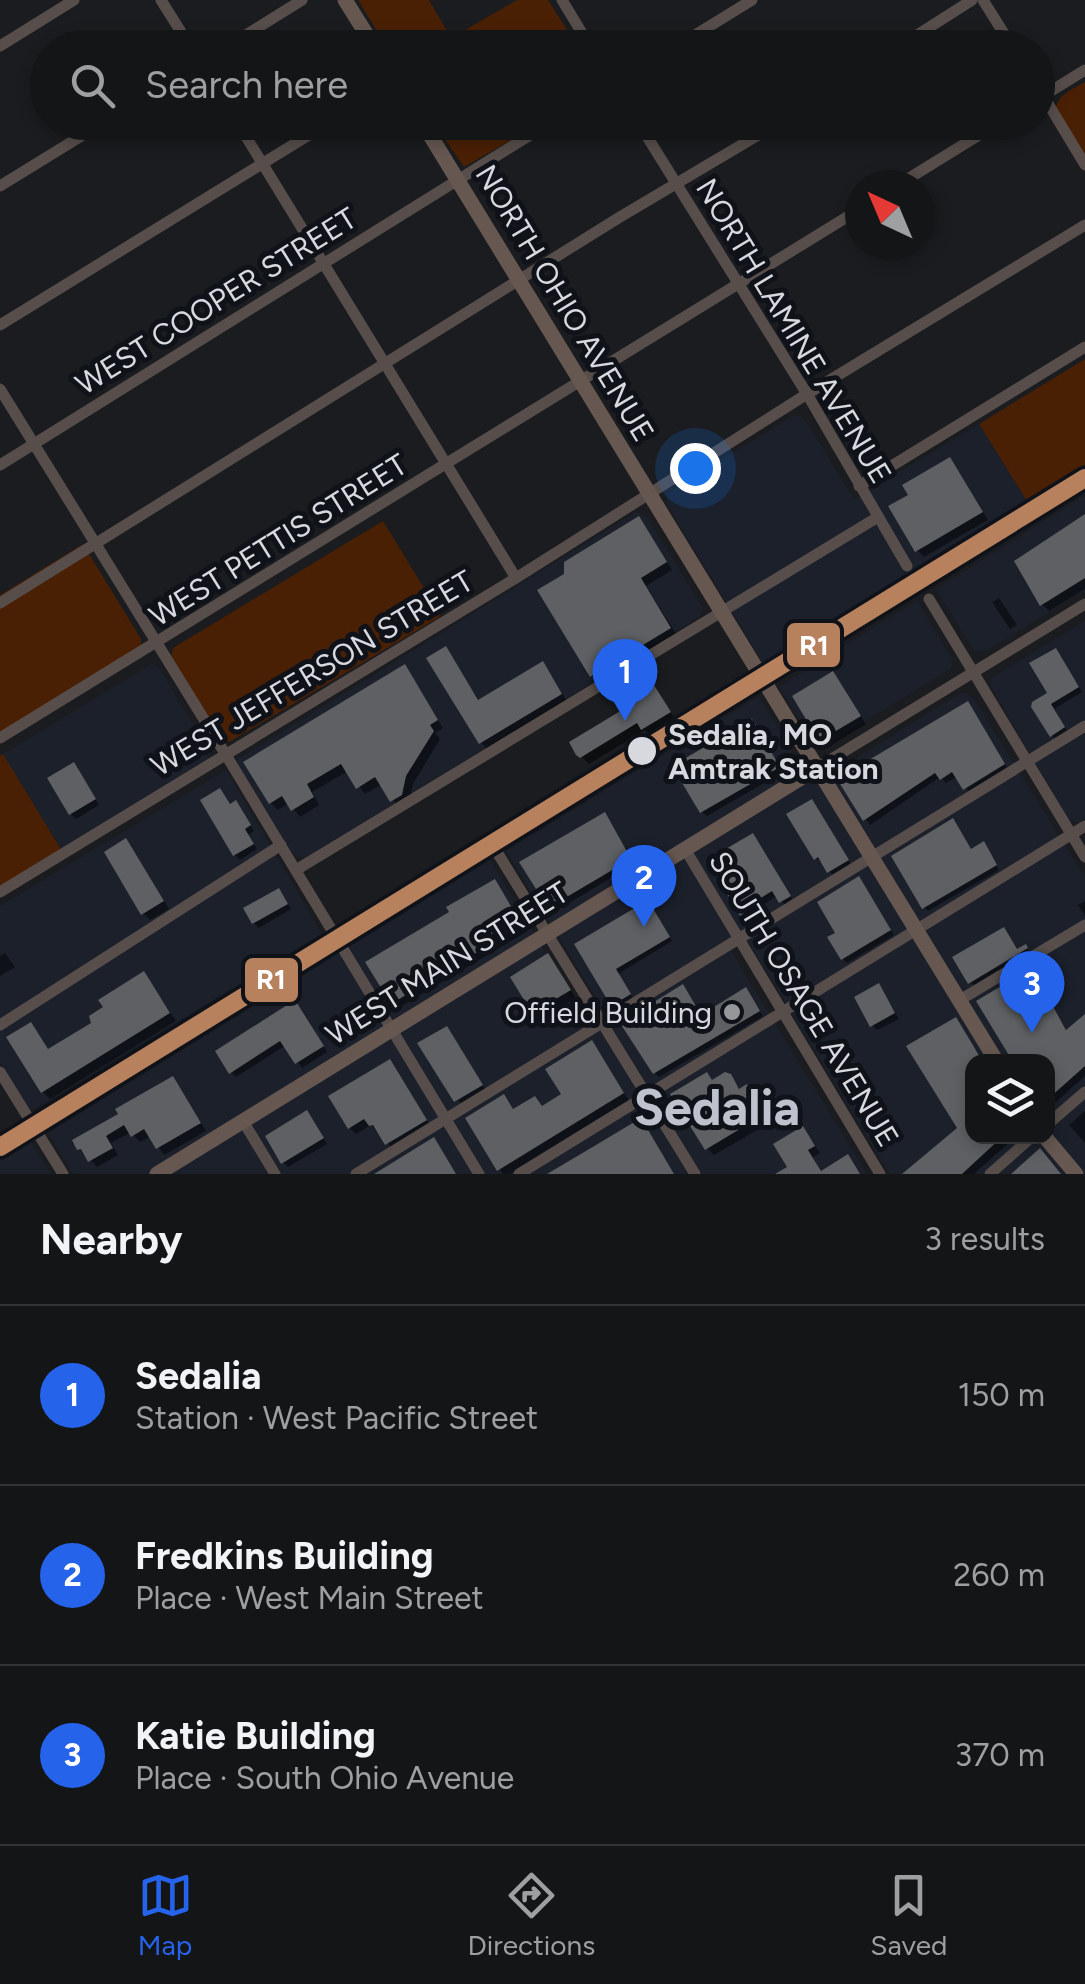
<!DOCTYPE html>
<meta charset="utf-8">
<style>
body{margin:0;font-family:Figtree,sans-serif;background:#212224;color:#f1f3f6}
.controls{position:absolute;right:30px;bottom:30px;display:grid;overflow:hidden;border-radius:20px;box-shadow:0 5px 15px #0003}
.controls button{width:90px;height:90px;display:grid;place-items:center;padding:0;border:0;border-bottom:2px solid #333436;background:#141517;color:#f1f3f6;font:50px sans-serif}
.compass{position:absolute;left:845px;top:170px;width:90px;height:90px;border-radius:50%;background:#141517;box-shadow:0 5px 15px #0003;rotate:316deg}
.you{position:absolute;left:695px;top:468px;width:35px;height:35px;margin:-25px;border:8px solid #fff;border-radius:50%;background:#1a73e8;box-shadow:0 0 0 15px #1a73e833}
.badge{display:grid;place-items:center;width:65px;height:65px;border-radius:50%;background:#2563eb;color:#fff;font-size:32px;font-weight:700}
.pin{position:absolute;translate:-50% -82px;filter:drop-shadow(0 2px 5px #0008)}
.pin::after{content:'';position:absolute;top:52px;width:35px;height:30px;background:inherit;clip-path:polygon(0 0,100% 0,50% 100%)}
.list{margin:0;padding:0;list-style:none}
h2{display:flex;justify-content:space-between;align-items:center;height:130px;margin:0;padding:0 40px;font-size:42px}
h2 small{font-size:32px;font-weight:400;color:#9d9fa1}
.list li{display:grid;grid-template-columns:65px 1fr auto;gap:30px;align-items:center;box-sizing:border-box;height:180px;padding:0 40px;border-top:2px solid #333436}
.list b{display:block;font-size:38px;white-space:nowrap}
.list p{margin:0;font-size:32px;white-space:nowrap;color:#9d9fa1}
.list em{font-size:32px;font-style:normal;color:#9d9fa1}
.icon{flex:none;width:55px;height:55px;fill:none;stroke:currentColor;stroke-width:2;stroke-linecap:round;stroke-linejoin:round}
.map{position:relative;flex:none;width:1085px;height:1174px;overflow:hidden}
.search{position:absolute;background:#141517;box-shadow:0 5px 15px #0003;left:30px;right:30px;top:30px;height:110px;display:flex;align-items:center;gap:25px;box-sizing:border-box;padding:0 35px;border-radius:55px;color:#9d9fa1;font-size:38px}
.sheet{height:670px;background:#141517}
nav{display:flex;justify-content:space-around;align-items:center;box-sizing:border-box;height:140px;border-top:2px solid #333436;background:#141517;font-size:28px;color:#9d9fa1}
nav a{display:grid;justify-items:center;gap:5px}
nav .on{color:#2563eb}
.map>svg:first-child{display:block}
.built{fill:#1b202b;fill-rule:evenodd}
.green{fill:#4a2005}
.shadow{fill:#0007}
.building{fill:#5e6063}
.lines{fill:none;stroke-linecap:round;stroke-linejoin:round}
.minor{stroke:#574e4b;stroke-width:11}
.major{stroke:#665851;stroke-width:15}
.rail-1-casing{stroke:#0f1219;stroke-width:25}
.rail-1{stroke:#b6815c;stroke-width:18}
.stop-dot{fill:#d7d9de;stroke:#0f1219;stroke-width:4}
.poi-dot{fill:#95979b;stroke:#0f1219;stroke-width:4}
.labels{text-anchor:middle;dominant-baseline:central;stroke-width:10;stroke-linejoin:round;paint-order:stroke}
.street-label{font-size:30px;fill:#d7d9de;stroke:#0f1219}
.stop-label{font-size:30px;font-weight:bold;fill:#d7d9de;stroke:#0f1219;text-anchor:start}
.poi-label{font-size:30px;fill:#d7d9de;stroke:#0f1219;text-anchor:end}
.town-label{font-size:50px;font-weight:bold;fill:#bdc2cc;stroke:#0f1219}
.line-badge{stroke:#0f1219;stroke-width:4}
.badge-label{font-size:28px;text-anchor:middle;font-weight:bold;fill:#fff}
</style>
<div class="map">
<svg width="1085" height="1174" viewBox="0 0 1085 1174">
<rect width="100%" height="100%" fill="#1a1c1f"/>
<g class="built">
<polygon points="794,415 801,416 807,423 854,499 979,424 1029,504 766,668 666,503 668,494 674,489"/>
<polygon points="1085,495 1085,590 986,651 974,651 936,589"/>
<polygon points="636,512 647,517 703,608 699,617 307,857 297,857 291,852 237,764 238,759"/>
<polygon points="917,600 953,661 951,668 821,749 816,747 779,687"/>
<polygon points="1085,621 1085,721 1079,725 1085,736 1085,818 1077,823 1067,818 989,683 991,678"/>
<polygon points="152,664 160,669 210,753 209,762 62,851 3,754"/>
<path d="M960 693H966L974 699 1085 877V1174H890L748 941 731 951 867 1174H73L48 1133 490 860 593 1033 611 1022 506 851 759 696 813 785ZM972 1062H1048V1136H972Z"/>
<polygon points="226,770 322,934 29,1112 0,1063 0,906"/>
<polygon points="31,1142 51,1174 0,1174 0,1161"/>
</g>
<g class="green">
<polygon points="358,0 429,0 451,38 517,0 548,0 578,47 387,47"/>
<path d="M1085 82V156L1056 109C1057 95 1073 89 1085 82Z"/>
<polygon points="434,123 541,123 464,167"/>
<polygon points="1085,359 1085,465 1029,504 979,424"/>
<polygon points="383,521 441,616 229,742 218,737 171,658 173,648"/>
<polygon points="83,544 141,639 141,648 0,732 0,595"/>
<polygon points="3,754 62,851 0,889 0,755"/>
</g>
<g class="shadow">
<polygon points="950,460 988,520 924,557 917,550 911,495"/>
<polygon points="1085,517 1085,589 1049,611 1042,604"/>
<polygon points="639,519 672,570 646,586 677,635 599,683 592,676 566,575"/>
<polygon points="999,598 1017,625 1010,629 992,602"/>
<polygon points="445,650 480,702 542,664 568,702 488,750 481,742"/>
<polygon points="1060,655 1082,692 1054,709 1068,732 1056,740 1052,735 1051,693"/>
<polygon points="404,667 443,728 435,733 440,739 413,784 409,802 399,808 382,784 365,794 348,771 312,792 319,805 300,817 289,803 278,810 271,803"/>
<polygon points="833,674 866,724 828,747 821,740"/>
<polygon points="652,685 676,720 650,735 645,730 589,764 578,753"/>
<polygon points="972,709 1008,770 970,793 958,776 946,783 940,777 870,825 841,780"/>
<polygon points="756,727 783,772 707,816 702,812"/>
<polygon points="78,770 99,805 76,819 71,814"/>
<polygon points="816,807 852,866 834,877 823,862 816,858"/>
<polygon points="240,808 254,831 248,835 257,849 240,860 235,855"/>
<polygon points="605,815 634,864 554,912 550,907"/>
<polygon points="126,841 169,909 150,920 143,913"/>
<polygon points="758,841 794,902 786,906 777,896 754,910 761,922 752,927 747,922"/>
<polygon points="987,849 999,870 928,911 924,907 972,851"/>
<polygon points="863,884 894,935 847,963 843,959 839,934"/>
<polygon points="500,888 526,932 398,1008 393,1003"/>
<polygon points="283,896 291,909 259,928 254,923"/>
<polygon points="1085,901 1085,916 1078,905"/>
<polygon points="651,907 672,941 618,974 633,999 617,1009 578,945"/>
<polygon points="1025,947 1032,954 976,987 970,982"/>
<polygon points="5,953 15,967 0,976 0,956"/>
<polygon points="548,956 576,998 541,1019 534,1012"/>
<polygon points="1031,971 1068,1032 1085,1017 1085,1076 1048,1109 1048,1062"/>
<polygon points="144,975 176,1021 50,1099 43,1092 94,1024"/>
<polygon points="879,986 899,1019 877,1030 872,1025"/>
<polygon points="750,995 763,1016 659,1077 651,1069 702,1017"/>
<polygon points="300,1008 327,1052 302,1068 286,1045 236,1077 231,1072"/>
<polygon points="956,1020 984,1062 972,1062 972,1136 1016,1136 974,1174 908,1174 961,1128"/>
<polygon points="446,1029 488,1093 464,1108 421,1044"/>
<polygon points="598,1050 629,1101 510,1174 503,1174 468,1119 504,1097 515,1111 543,1108 565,1095"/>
<polygon points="390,1062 431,1127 394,1150 371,1125 356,1134 350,1128"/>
<polygon points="707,1075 714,1082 729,1076 741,1090 747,1087 771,1122 714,1155 707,1148"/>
<polygon points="173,1079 206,1131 164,1155 151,1136 140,1142 131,1132 111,1143 118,1155 97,1167 75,1141 121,1115"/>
<polygon points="1085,1111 1085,1143 1069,1125"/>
<polygon points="312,1118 327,1144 288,1167 283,1162"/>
<polygon points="803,1129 820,1153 813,1157 822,1173 848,1158 860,1174 780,1174 790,1168"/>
</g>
<g class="building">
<polygon points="950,457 983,512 915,552 888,506 908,495 902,485"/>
<polygon points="1085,514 1085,578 1040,606 1014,561"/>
<polygon points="639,516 667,562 641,578 671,628 590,677 537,590 564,574 564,562"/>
<polygon points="446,646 478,700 543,661 562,694 479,744 426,658"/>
<polygon points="1056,648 1079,687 1051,704 1065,727 1050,737 1031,707 1032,702 1047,693 1029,663"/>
<polygon points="405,664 438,720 430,725 434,731 406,776 402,795 390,802 375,777 356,789 341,764 307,784 314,797 291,811 282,796 269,804 243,762"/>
<polygon points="833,671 861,716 819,741 792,696"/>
<polygon points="652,682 671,712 641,730 637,723 580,758 576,755 569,742 627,707 623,700"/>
<polygon points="968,701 1005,764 963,790 952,772 940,780 935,773 863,821 837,779"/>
<polygon points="752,719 780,767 700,813 672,766"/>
<polygon points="74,762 96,799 69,815 47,778"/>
<polygon points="220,788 230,804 236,800 251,825 245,829 254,844 233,856 200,800"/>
<polygon points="812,799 849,860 827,873 818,857 814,860 786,814"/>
<polygon points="605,812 631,859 548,908 519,862"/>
<polygon points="953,818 971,849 984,841 997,865 922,909 891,856"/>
<polygon points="753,833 791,896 779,903 772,891 751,904 758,916 745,924 707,860"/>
<polygon points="126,838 164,901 141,915 104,852"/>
<polygon points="859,876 891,930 841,960 827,937 835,933 817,902"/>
<polygon points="495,879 522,925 391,1004 365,962 449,912 446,907"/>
<polygon points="279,888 288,904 252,924 243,908"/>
<polygon points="648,900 670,937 616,969 631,994 611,1006 574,944"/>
<polygon points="1004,927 1017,949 1026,944 1028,948 968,984 952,957"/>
<polygon points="548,953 571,990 532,1013 510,977"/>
<polygon points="1032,968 1066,1030 1085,1014 1085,1066 1048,1099 1048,1062 1013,1062 976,1001"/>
<polygon points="144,971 170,1013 41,1093 6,1037 31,1022 48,1049 91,1023 89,1016 103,1007 98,1000"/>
<polygon points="879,983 895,1013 870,1027 854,997"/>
<polygon points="683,984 701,1015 746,987 760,1011 653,1074 620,1023"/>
<polygon points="295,1000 324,1046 295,1064 280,1041 229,1074 215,1051"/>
<polygon points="956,1017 983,1062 972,1062 972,1136 1003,1136 962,1174 902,1174 957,1128 906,1046"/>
<polygon points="447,1026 483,1085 454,1102 417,1043"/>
<polygon points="592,1040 624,1093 497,1171 465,1118 504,1094 513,1109 535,1096 542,1106 561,1094 545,1069"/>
<polygon points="390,1059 427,1120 385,1145 373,1125 369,1126 364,1119 348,1129 328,1096"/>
<polygon points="707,1072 712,1080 725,1072 731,1074 739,1089 747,1084 765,1114 705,1150 670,1094"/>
<polygon points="173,1076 201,1123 156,1149 144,1129 131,1137 124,1125 106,1136 113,1148 88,1162 81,1149 77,1150 72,1140 118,1114 115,1109"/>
<polygon points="307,1110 324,1138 281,1164 265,1136"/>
<polygon points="641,1118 674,1174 547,1174 596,1145"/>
<polygon points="803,1126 815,1146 808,1150 821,1171 848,1154 860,1174 775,1174 787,1167 773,1144"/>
<polygon points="434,1137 456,1174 374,1174"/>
<polygon points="1040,1148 1061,1174 1011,1174"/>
</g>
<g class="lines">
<g class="minor">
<polyline points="161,0 191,48"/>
<polyline points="562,0 591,48"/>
<polyline points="983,0 1013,48"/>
<polyline points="0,46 74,0"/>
<polyline points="225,48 302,0"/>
<polyline points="674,48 752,0"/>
<polyline points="897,48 972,0"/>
<polyline points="1038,87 1085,165"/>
<polyline points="1038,99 1085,70"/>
<polyline points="237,122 516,578"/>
<polyline points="638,122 807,394 907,566"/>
<polyline points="898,185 1000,122"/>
<polyline points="0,186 104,122"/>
<polyline points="0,325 330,122"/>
<polyline points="0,389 226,755 479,1174"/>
<polyline points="0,465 551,122"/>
<polyline points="859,486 1085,347"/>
<polyline points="929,599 1085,857"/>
<polyline points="0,603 620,217 780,122"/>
<polyline points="0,738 860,209"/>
<polyline points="817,768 1085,604"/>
<polyline points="685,849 880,1174"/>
<polyline points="497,852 695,1174"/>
<polyline points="296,870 878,517"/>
<polyline points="0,892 516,578 807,394 1085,225"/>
<polyline points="960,1000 1085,925"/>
<polyline points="0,1025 281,845"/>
<polyline points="0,1072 63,1174"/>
<polyline points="243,1121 275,1174"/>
<polyline points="1048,1124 1085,1092"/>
<polyline points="356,1174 1085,726"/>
<polyline points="519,1174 1085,826"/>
<polyline points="990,1174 1033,1136"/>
</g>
<g class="major">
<polyline points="345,0 375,48"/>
<polyline points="422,122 997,1062"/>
<polyline points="1044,1136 1076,1174"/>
<polyline points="157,1174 817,768"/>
</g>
<g class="rail-1-casing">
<polyline id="rail-1" points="0,1147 1085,478"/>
</g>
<use href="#rail-1" class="rail-1"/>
</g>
<circle class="stop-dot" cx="642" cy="751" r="16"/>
<circle class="poi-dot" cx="732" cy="1012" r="10"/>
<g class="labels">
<g class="street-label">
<text transform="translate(216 301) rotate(-32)">WEST COOPER STREET</text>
<text transform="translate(565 303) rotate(59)">NORTH OHIO AVENUE</text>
<text transform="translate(794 331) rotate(59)">NORTH LAMINE AVENUE</text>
<text transform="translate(278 540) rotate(-32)">WEST PETTIS STREET</text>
<text transform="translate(312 673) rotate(-31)">WEST JEFFERSON STREET</text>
<text transform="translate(447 963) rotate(-32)">WEST MAIN STREET</text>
<text transform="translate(804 999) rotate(59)">SOUTH OSAGE AVENUE</text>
</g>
<g class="stop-label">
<text x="668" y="734">Sedalia, MO<tspan x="668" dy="34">Amtrak Station</tspan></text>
</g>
<g class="poi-label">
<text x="712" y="1012">Offield Building</text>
</g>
<g class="town-label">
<text x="717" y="1107">Sedalia</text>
</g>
</g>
<g class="line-badge">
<rect x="785" y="621" width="57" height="48" rx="10" fill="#b6815c"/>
<rect x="243" y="956" width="57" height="48" rx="10" fill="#b6815c"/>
</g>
<g class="badge-label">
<text x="814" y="655">R1</text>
<text x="271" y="989">R1</text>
</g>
</svg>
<div class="controls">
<button><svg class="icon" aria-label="layers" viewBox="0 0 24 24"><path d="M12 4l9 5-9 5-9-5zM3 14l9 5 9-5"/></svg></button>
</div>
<svg class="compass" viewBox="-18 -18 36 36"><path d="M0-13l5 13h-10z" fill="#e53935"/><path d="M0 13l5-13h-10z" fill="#9d9fa1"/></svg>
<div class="you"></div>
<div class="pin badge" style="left:625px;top:721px">1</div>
<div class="pin badge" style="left:644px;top:927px">2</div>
<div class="pin badge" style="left:1032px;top:1033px">3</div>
<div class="search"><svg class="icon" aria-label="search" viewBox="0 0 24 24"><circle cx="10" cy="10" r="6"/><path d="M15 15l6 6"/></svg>Search here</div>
</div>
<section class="sheet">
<h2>Nearby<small>3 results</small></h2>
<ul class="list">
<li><span class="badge">1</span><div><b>Sedalia</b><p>Station · West Pacific Street</p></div><em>150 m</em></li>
<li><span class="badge">2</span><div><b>Fredkins Building</b><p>Place · West Main Street</p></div><em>260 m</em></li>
<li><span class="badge">3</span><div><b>Katie Building</b><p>Place · South Ohio Avenue</p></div><em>370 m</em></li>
</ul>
</section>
<nav>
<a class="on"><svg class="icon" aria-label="map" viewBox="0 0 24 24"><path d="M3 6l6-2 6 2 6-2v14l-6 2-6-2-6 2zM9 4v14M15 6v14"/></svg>Map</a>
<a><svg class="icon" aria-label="directions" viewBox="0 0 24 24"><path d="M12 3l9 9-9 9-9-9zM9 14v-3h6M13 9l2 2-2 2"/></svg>Directions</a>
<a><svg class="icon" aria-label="saved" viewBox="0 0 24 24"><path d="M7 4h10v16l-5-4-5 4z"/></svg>Saved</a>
</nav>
